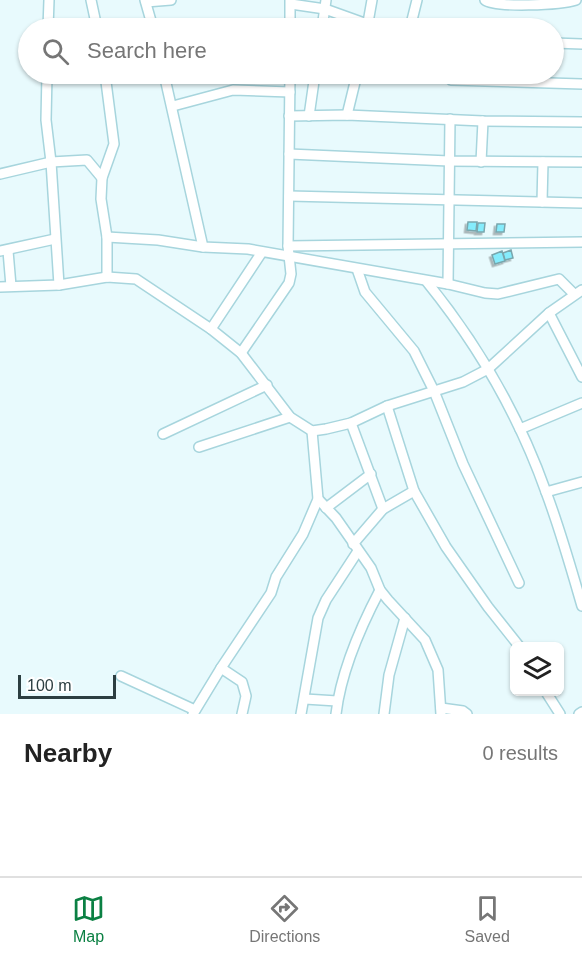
<!DOCTYPE html>
<style>
body{margin:0;font-family:Arial,sans-serif;background:#f2f2f2;color:#222}
.controls{position:absolute;right:18px;bottom:18px;display:grid;overflow:hidden;border-radius:9px;box-shadow:0 2px 4px #0004}
.controls button{width:54px;height:54px;display:grid;place-items:center;padding:0;border:0;border-bottom:2px solid #e0e0e0;background:#fff;color:#222;font:30px sans-serif}
.scale{position:absolute;left:18px;bottom:15px;width:98px;box-sizing:border-box;padding-left:6px;border:3px solid #2c3e41;border-top:0;font-size:16px;line-height:21px;white-space:nowrap;color:#2c3e41;-webkit-text-stroke:4px #fff;paint-order:stroke}
.list{margin:0;padding:0;list-style:none}
h2{display:flex;justify-content:space-between;align-items:center;height:78px;margin:0;padding:0 24px;font-size:26px}
h2 small{font-size:20px;font-weight:400;color:#767676}
.icon{flex:none;width:33px;height:33px;fill:none;stroke:currentColor;stroke-width:2;stroke-linecap:round;stroke-linejoin:round}
.map{position:relative;flex:none;width:582px;height:714px;overflow:hidden}
.search{position:absolute;background:#fff;box-shadow:0 2px 4px #0004;left:18px;right:18px;top:18px;height:66px;display:flex;align-items:center;gap:15px;box-sizing:border-box;padding:0 21px;border-radius:33px;color:#767676;font-size:22px}
.sheet{height:162px;background:#fff}
nav{display:flex;justify-content:space-around;align-items:center;box-sizing:border-box;height:84px;border-top:2px solid #e0e0e0;background:#fff;font-size:16px;color:#767676}
nav a{display:grid;justify-items:center;gap:3px}
nav .on{color:#0b8043}
.map>svg:first-child{display:block}
.building{fill:#85ecfc;stroke:#79a6ad;stroke-width:1.5;filter:url(#shadow)}
.lines{fill:none;stroke-linecap:round;stroke-linejoin:round}
.minor-casing{stroke:#a7d5dd;stroke-width:12}
.minor{stroke:#fff;stroke-width:9}
</style>
<div class="map">
<svg width="582" height="714" viewBox="0 0 582 714">
<defs>
<filter id="shadow"><feDropShadow dx="-2.5" dy="2.5" stdDeviation="0" flood-color="#0004"/></filter>
</defs>
<rect width="100%" height="100%" fill="#e8fafd"/>
<g class="building">
<polygon points="468,222 477,222 476,231 467,230"/>
<polygon points="478,223 485,223 484,232 477,232"/>
<polygon points="497,224 505,224 504,232 496,232"/>
<polygon points="511,250 513,258 505,260 503,253"/>
<polygon points="502,251 505,261 495,264 492,255"/>
</g>
<g class="lines">
<g class="minor-casing">
<g id="minor">
<polyline points="91,0 97,28"/>
<polyline points="145,0 153,28"/>
<path d="M485 0C495 8 561 5 576 0"/>
<polyline points="146,2 171,0"/>
<polyline points="291,4 325,9 378,28"/>
<polyline points="48,28 49,0"/>
<polyline points="290,28 290,0"/>
<polyline points="322,28 326,0"/>
<polyline points="367,28 372,0"/>
<polyline points="410,28 417,0"/>
<polyline points="554,43 582,44"/>
<polyline points="105,74 114,144 102,178 101,199 107,237 107,277"/>
<polyline points="164,74 203,247"/>
<polyline points="451,80 582,84"/>
<polyline points="173,106 233,90 290,92"/>
<polyline points="347,115 357,74"/>
<polyline points="289,116 347,115 483,121 582,122"/>
<polyline points="309,116 315,74"/>
<polyline points="289,154 449,161 582,162"/>
<polyline points="481,162 483,121"/>
<polyline points="0,174 51,162 46,120 47,74"/>
<polyline points="289,196 582,203"/>
<polyline points="542,202 543,162"/>
<polyline points="107,237 158,240 203,247 248,249 448,284 485,293 498,294 559,279 574,294"/>
<polyline points="288,246 582,242"/>
<polyline points="0,251 55,239"/>
<polyline points="8,251 11,286"/>
<polyline points="357,269 365,292 414,351 434,391 463,464 519,583"/>
<path d="M427 282C478 345 519 416 546 492 560 529 571 568 582 606"/>
<polyline points="448,284 450,119"/>
<polyline points="59,285 51,162 87,160 102,178"/>
<polyline points="0,287 59,285 107,277 136,279 211,329 241,353 290,417 312,431 326,429 351,423 387,406 463,382 488,369 549,313 582,290"/>
<polyline points="549,313 582,377"/>
<polyline points="211,329 262,252"/>
<polyline points="241,353 289,283 291,274 288,246 290,74"/>
<polyline points="387,406 414,491 446,547 488,607 519,646"/>
<polyline points="351,423 383,509"/>
<polyline points="520,429 582,403"/>
<polyline points="163,434 267,385"/>
<polyline points="199,447 290,417"/>
<polyline points="546,492 582,482"/>
<polyline points="318,499 336,518 371,568 380,590 388,600 425,640 438,670 441,714"/>
<polyline points="326,508 371,474"/>
<polyline points="353,544 383,509 414,491"/>
<polyline points="221,668 242,682 246,696 242,714"/>
<polyline points="121,676 195,710"/>
<polyline points="546,692 560,714"/>
<polyline points="305,699 337,701"/>
<polyline points="441,708 463,711 467,714"/>
<polyline points="193,714 221,668 271,593 276,577 303,534 318,499 312,431"/>
<polyline points="301,714 318,618 326,600 358,551"/>
<path d="M336 714C341 671 360 628 380 590"/>
<polyline points="384,714 389,675 405,618"/>
<polyline points="579,714 582,712"/>
</g>
</g>
<use href="#minor" class="minor"/>
</g>
</svg>
<div class="controls">
<button><svg class="icon" aria-label="layers" viewBox="0 0 24 24"><path d="M12 4l9 5-9 5-9-5zM3 14l9 5 9-5"/></svg></button>
</div>
<div class="scale">100 m</div>
<div class="search"><svg class="icon" aria-label="search" viewBox="0 0 24 24"><circle cx="10" cy="10" r="6"/><path d="M15 15l6 6"/></svg>Search here</div>
</div>
<section class="sheet">
<h2>Nearby<small>0 results</small></h2>
<ul class="list">
</ul>
</section>
<nav>
<a class="on"><svg class="icon" aria-label="map" viewBox="0 0 24 24"><path d="M3 6l6-2 6 2 6-2v14l-6 2-6-2-6 2zM9 4v14M15 6v14"/></svg>Map</a>
<a><svg class="icon" aria-label="directions" viewBox="0 0 24 24"><path d="M12 3l9 9-9 9-9-9zM9 14v-3h6M13 9l2 2-2 2"/></svg>Directions</a>
<a><svg class="icon" aria-label="saved" viewBox="0 0 24 24"><path d="M7 4h10v16l-5-4-5 4z"/></svg>Saved</a>
</nav>
